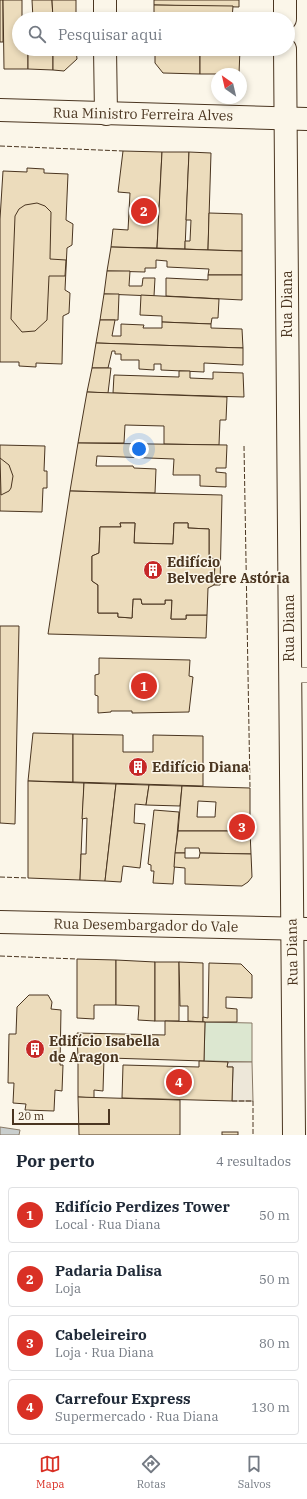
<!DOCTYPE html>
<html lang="pt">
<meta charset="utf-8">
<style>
body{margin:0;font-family:"IBM Plex Serif",serif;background:#f2f2f3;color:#1f2937}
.compass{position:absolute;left:211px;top:68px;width:36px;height:36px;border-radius:50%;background:#fff;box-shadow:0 2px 6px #0003;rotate:326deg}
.scale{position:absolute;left:12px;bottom:10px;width:98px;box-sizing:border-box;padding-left:4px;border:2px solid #4a3520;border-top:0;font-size:11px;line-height:14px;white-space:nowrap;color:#4a3520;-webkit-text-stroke:3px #fbf6e9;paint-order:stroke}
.you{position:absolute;left:139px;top:449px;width:14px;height:14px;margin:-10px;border:3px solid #fff;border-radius:50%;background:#1a73e8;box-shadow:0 0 0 6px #1a73e833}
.badge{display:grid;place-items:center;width:26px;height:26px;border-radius:50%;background:#d93025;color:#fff;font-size:13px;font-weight:700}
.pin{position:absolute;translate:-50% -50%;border:2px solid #fff;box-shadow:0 1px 4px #0006}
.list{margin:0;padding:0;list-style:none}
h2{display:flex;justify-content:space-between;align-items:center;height:52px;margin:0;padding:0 16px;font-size:17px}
h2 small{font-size:13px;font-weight:400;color:#747a83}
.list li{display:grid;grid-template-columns:26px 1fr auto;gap:12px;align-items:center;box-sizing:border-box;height:56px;margin:0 8px 8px;padding:0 8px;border:1px solid #e0e1e3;border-radius:4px}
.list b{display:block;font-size:15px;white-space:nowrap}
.list p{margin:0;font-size:13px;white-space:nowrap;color:#747a83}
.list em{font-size:13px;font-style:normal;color:#747a83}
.icon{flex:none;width:22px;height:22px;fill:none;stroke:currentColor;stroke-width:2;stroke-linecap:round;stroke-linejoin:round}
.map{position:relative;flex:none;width:307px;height:1135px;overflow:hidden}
.search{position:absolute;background:#fff;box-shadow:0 2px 6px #0003;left:12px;right:12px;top:12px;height:44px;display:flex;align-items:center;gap:10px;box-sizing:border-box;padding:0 14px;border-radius:22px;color:#747a83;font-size:15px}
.sheet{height:308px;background:#fff}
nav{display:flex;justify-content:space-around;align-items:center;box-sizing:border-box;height:56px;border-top:1px solid #e0e1e3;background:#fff;font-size:11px;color:#747a83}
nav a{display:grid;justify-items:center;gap:2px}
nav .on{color:#d93025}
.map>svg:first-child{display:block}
.green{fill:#dce7d0;stroke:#887966}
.parking{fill:#ede7d9;stroke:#887966}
.water{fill:#c9cecd;stroke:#887966}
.building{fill:#ecdcbc;stroke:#4a3520;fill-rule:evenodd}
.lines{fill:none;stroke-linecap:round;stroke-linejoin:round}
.service-casing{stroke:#4a3520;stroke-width:16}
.minor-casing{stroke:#4a3520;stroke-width:24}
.tertiary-casing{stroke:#4a3520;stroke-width:24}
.secondary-casing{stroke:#4a3520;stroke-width:24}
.service{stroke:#fbf6e9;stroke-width:15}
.minor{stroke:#fbf6e9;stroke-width:22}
.tertiary{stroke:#fbf6e9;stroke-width:22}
.secondary{stroke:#fbf6e9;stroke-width:22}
.fence{stroke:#4a3520;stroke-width:1;stroke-dasharray:5 2;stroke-linecap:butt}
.labels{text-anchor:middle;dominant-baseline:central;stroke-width:3;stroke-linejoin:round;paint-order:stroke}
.street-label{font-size:14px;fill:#4a3520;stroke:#fbf6e9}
.poi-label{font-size:14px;font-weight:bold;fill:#4a3520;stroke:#fbf6e9;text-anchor:start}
</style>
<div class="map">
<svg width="307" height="1135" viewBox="0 0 307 1135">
<rect width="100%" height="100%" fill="#fbf6e9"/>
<polygon class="green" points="205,1022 252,1023 252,1062 204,1061"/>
<polygon class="parking" points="228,1062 252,1062 253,1101 232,1101 233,1067 227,1067"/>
<polygon class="water" points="0,1127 20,1130 19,1135 0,1135"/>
<g class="building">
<rect x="0" y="0" width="3" height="42"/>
<polygon points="3,0 22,0 22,19 19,19 19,49 28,49 28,69 4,69"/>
<polygon points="32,0 52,0 53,19 33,19"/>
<polygon points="52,0 76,0 76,19 53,19"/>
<polygon points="154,0 239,0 239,7 154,5"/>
<polygon points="154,5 233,6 232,19 154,19"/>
<polygon points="28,49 53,49 53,70 28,69"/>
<polygon points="53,49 76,49 77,59 64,71 53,70"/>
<polygon points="155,49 200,49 200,74 163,73 155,63"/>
<polygon points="200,49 240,49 239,74 200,74"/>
<polygon points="123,151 162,152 157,248 111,247 113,229 128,230 130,193 118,192"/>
<polygon points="162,152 189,152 185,249 157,248"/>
<polygon points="189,152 211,153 208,250 185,249 185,241 190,241 191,220 186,220"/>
<polygon points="27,168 44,169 44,173 68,174 66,220 73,224 72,245 67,248 65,290 70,293 69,313 63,316 62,364 36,363 36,367 19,366 19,362 0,362 0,219 3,171 27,172"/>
<polygon points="37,203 45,206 51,212 50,259 66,260 65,276 49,276 47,320 35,331 22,332 11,319 15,216 19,209 25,205"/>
<polygon points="209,213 242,214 242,251 208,250"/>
<polygon points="111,247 242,251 242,275 208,275 209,269 167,267 167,261 156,260 156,268 145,268 145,272 107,271"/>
<polygon points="107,271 130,271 129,286 142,286 143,278 155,278 154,296 104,294"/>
<polygon points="208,275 242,275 242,300 166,296 166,278 208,280"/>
<polygon points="104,294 119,294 118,320 100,320"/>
<polygon points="141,295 219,299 218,318 212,318 211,324 162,322 162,316 140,315"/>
<polygon points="100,320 115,320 112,336 121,336 121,324 144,325 143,328 162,328 162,322 211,324 211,328 242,329 243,348 96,343"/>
<polygon points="96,343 243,348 243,365 204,363 204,372 161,370 161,364 154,364 154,370 139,369 139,360 121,360 121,354 115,354 115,351 112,351 108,368 92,368"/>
<polygon points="92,368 111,368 108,393 87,392"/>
<polygon points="179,371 190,371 190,378 213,379 213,372 243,373 244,397 113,393 114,375 179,377"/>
<polygon points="87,392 227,397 226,420 220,420 219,445 164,444 164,426 125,425 124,443 78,443"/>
<polygon points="78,443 227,445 226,468 216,468 216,472 226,473 226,487 200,486 200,475 173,475 174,459 97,456 96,466 133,466 134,468 156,469 155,493 70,491"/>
<polygon points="0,445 45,446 44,471 47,471 47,488 43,488 42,512 0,511"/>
<polygon points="0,458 9,465 13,476 11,488 9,491 1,495"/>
<polygon points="70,491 222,495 220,585 214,585 215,560 209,556 209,529 188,528 188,523 174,523 173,544 134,543 135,523 120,523 121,527 100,527 99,553 92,556 92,581 98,585 98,613 118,613 118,617 132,618 133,599 141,599 142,604 165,604 165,600 172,600 171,619 186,619 186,615 207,615 206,638 48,634"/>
<polygon points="120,523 135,523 134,543 173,544 174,523 188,523 188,528 209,529 209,556 215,560 214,585 208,588 207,615 186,615 186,619 171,619 172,600 165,600 165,604 142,604 141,599 133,599 132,618 118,617 118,613 98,613 98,585 92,581 92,556 99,553 100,527 121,527"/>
<polygon points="0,626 19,626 15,824 0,823"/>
<polygon points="99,658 190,660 189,676 193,677 189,712 132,713 132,711 111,711 111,712 98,713 98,696 95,695 95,675 99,674"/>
<polygon points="33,733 73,734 73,782 28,781"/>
<polygon points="73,734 123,735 123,752 153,752 153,735 203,736 203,786 73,782"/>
<polygon points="28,781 84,783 80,880 28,878"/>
<polygon points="84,783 116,784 105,881 80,880 81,854 86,854 87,818 82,819"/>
<polygon points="116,784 149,785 146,805 135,804 134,823 145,824 140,868 123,866 121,882 105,881"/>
<polygon points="149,785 182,786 180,806 146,805"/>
<path d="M182 786 250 788V831H178ZM198 801 216 802 215 817H197Z"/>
<polygon points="154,810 179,812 173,884 153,883 154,871 151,871 151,865 148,864"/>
<polygon points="178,831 250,831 251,854 200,853 199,848 185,848 185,853 175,853"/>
<polygon points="175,853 185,853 185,858 199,858 200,853 251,854 252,877 248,882 242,886 185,884 185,868 174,867"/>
<polygon points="77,959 116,960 116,1005 94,1005 94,1019 77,1018"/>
<polygon points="116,960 155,962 155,1021 138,1020 139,1006 116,1005"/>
<rect x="155" y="962" width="24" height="59"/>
<polygon points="179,962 203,963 203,1022 188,1021 188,1006 180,1006"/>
<polygon points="209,963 241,964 252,975 252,998 226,997 226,1008 237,1009 237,1022 203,1022 203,1017 208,1018"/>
<polygon points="29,995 48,995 52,1002 51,1009 61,1010 60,1065 63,1065 62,1091 55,1090 54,1111 25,1110 26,1104 13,1103 14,1083 8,1083 9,1034 16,1034 17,1007"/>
<polygon points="165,1021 205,1022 204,1061 78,1057 77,1033 165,1035"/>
<polygon points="78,1057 104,1058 103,1091 94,1090 94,1098 78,1097"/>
<polygon points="199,1061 228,1062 227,1067 233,1067 232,1101 122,1098 123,1065 199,1067"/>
<polygon points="78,1097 180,1100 180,1135 79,1135"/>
<rect x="222" y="1132" width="16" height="3"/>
</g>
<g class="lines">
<g class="service-casing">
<polyline id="service" points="289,675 307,675"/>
</g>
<g class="minor-casing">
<g id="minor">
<polyline points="105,0 105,19"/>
<polyline points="285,0 285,19"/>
<polyline points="105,49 106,114"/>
<polyline points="285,49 294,1135"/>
</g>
</g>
<g class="tertiary-casing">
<polyline id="tertiary" points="0,110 307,119"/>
</g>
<g class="secondary-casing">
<polyline id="secondary" points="0,922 307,929"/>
</g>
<use href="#service" class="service"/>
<use href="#minor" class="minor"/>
<use href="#tertiary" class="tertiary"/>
<use href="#secondary" class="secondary"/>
<g class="fence">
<polyline points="0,146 123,151"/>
<polyline points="244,446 250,788"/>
<polyline points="0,877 28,878"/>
<polyline points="0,956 77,959"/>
<polyline points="232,1101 253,1101 253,1135"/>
</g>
</g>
<defs>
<g id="building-disc" transform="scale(1)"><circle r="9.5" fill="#c62828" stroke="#fbf6e9"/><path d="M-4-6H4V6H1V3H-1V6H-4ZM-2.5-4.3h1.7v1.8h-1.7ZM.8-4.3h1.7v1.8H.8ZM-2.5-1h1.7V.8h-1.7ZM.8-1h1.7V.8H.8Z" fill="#fff"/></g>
</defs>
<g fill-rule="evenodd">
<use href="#building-disc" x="153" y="570"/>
<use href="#building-disc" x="138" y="767"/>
<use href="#building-disc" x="35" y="1049"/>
</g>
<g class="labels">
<g class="street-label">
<text transform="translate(143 114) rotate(1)">Rua Ministro Ferreira Alves</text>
<text transform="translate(287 304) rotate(-90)">Rua Diana</text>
<text transform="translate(289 628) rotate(-90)">Rua Diana</text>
<text transform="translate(146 925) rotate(1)">Rua Desembargador do Vale</text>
<text transform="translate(292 952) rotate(-91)">Rua Diana</text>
</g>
<g class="poi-label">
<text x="167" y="562">Edifício<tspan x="167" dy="16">Belvedere Astória</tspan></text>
<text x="152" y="767">Edifício Diana</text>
<text x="49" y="1041">Edifício Isabella<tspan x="49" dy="16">de Aragon</tspan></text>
</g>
</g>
</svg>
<svg class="compass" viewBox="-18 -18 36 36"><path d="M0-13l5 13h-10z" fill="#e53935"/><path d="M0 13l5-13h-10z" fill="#747a83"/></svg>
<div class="scale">20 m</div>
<div class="you"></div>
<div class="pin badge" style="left:144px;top:686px">1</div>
<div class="pin badge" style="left:144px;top:211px">2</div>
<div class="pin badge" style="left:242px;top:827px">3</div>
<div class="pin badge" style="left:179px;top:1082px">4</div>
<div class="search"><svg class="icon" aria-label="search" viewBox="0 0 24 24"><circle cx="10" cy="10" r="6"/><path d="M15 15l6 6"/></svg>Pesquisar aqui</div>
</div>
<section class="sheet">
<h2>Por perto<small>4 resultados</small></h2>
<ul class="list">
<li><span class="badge">1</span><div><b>Edifício Perdizes Tower</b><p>Local · Rua Diana</p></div><em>50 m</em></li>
<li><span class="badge">2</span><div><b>Padaria Dalisa</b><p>Loja</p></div><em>50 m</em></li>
<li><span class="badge">3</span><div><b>Cabeleireiro</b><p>Loja · Rua Diana</p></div><em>80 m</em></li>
<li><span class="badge">4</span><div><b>Carrefour Express</b><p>Supermercado · Rua Diana</p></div><em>130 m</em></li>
</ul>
</section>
<nav>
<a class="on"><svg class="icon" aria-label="map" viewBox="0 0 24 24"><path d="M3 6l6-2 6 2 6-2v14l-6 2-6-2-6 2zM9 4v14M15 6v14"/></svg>Mapa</a>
<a><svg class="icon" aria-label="directions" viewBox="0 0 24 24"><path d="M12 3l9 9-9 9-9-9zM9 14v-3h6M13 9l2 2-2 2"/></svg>Rotas</a>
<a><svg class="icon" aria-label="saved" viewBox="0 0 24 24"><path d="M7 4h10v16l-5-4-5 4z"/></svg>Salvos</a>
</nav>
